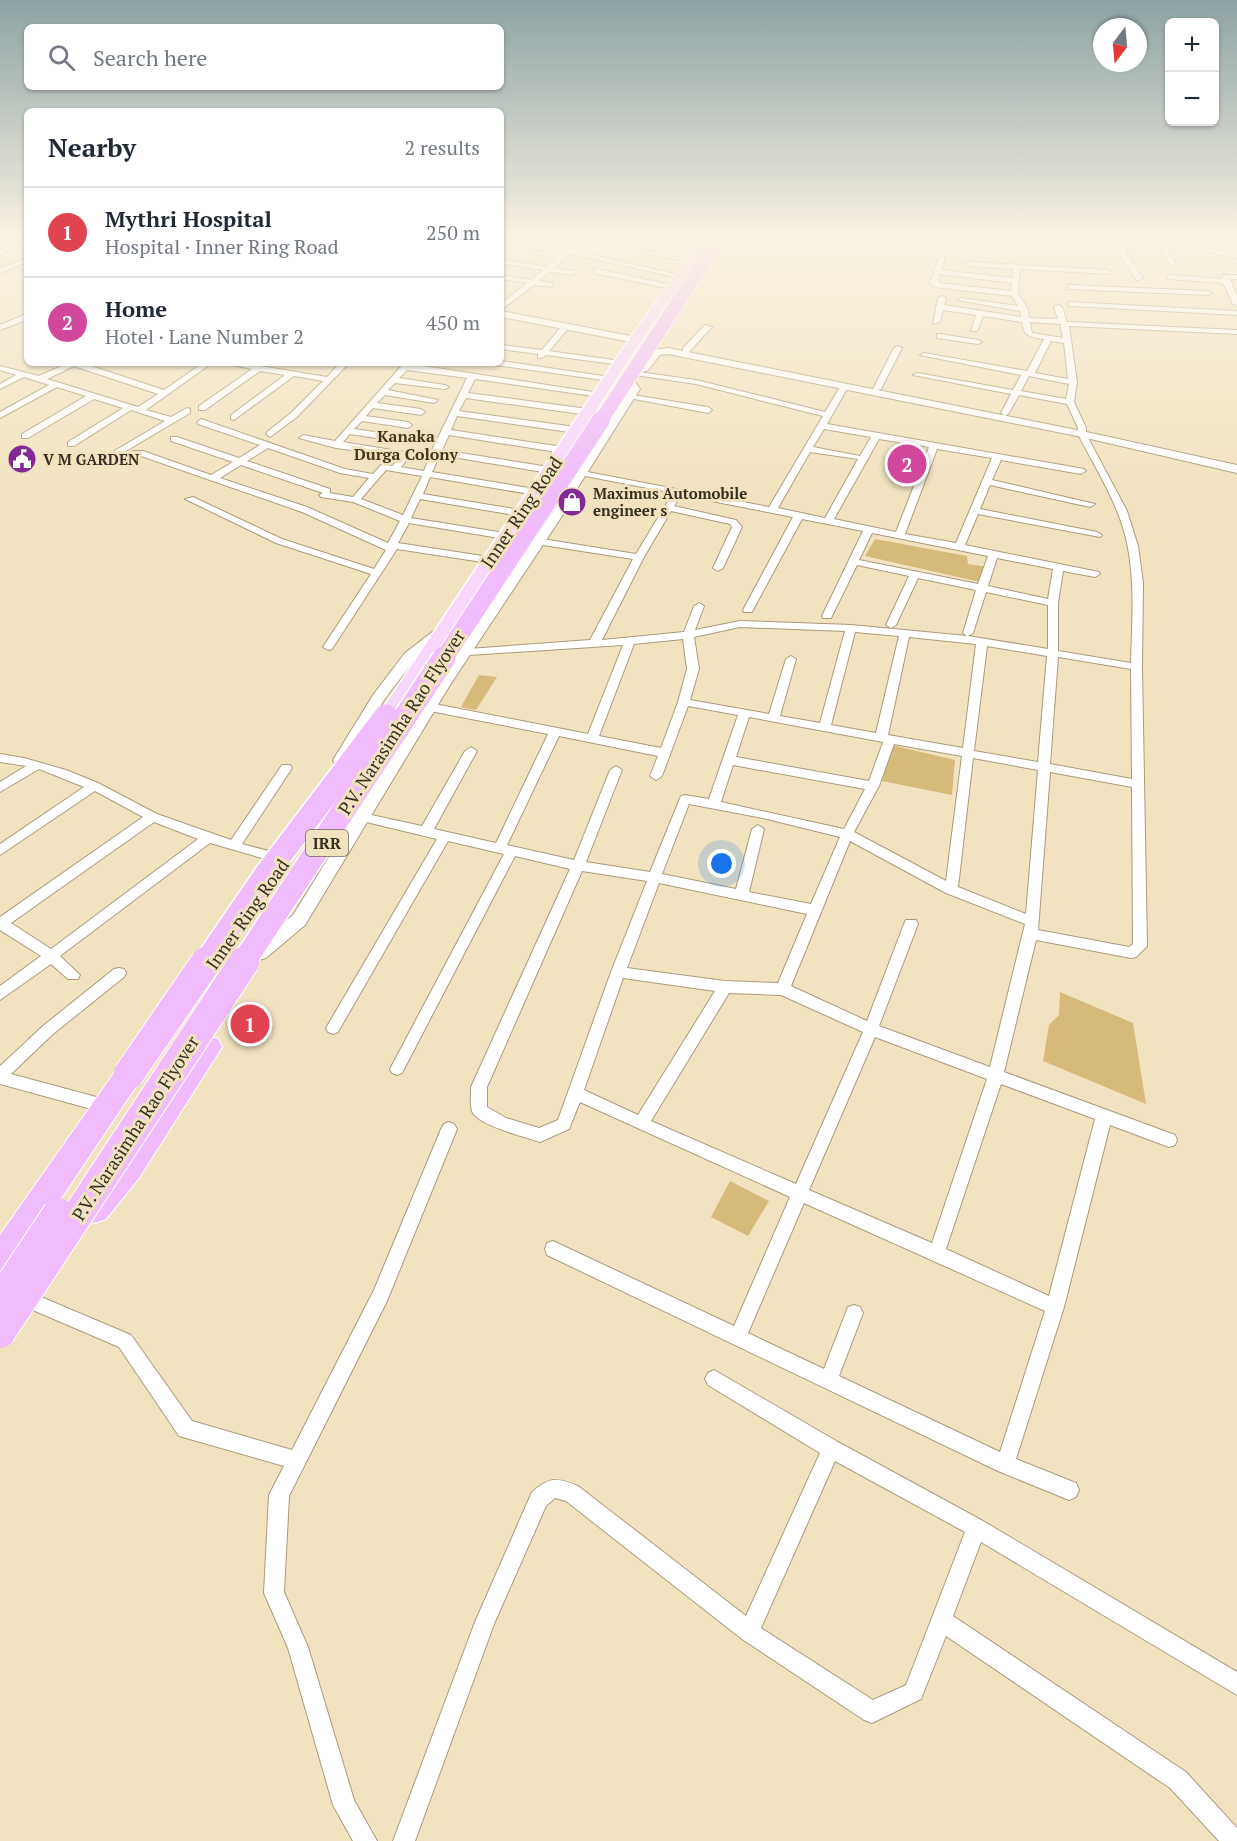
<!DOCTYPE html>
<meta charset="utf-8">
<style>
body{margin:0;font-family:"PT Serif",serif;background:#f2f2f3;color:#1f2937}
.controls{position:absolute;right:18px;top:18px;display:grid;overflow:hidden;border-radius:9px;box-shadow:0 2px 4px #0004}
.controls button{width:54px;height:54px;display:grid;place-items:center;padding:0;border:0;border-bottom:2px solid #e0e1e3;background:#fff;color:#1f2937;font:30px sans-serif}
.compass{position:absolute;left:1093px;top:18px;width:54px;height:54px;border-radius:50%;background:#fff;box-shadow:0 2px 4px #0004;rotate:196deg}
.you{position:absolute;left:722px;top:864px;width:21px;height:21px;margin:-15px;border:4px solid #fff;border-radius:50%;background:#1a73e8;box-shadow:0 0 0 9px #1a73e833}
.badge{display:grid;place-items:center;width:39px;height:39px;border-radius:50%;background:#822996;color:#fff;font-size:20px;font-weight:700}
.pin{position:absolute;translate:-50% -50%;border:3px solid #fff;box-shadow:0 2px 6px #0006}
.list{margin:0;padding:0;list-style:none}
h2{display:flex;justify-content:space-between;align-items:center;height:78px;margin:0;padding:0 24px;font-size:26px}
h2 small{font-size:20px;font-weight:400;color:#747a83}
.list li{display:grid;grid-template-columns:39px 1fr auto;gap:18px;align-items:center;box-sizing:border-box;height:90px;padding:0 24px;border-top:2px solid #e0e1e3}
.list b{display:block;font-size:22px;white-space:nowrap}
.list p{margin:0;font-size:20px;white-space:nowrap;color:#747a83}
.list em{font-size:20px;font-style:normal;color:#747a83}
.icon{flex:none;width:33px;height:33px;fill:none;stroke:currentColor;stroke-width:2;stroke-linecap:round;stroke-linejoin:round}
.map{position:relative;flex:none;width:1237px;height:1841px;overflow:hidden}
.search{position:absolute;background:#fff;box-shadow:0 2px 4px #0004;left:24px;top:24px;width:480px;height:66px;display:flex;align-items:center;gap:15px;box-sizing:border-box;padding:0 21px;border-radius:9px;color:#747a83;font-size:22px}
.panel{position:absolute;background:#fff;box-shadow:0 2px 4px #0004;left:24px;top:108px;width:480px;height:258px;border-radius:9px}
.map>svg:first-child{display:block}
.green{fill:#d5ba7a}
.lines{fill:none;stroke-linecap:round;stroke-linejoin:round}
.minor-casing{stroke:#a99b7b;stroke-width:2}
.tertiary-casing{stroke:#a99b7b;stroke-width:2}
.secondary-casing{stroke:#a99b7b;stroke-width:2}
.primary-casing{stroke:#fff;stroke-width:3}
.motorway-casing{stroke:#fff;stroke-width:2}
.minor{fill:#fff;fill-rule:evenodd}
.tertiary{fill:#fff;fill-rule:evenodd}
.secondary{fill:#fff;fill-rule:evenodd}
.primary{fill:#f7d7fe;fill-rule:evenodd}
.motorway{fill:#f1bcfe;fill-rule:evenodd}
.motorway-bridge-far3-casing{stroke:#fff;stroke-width:16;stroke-linecap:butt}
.motorway-bridge-far2-casing{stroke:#fff;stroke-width:20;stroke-linecap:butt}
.motorway-bridge-far1-casing{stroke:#fff;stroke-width:26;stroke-linecap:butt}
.motorway-bridge-casing{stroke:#fff;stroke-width:32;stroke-linecap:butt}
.motorway-bridge-far3{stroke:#f1bcfe;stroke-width:14}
.motorway-bridge-far2{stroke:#f1bcfe;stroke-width:18}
.motorway-bridge-far1{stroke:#f1bcfe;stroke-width:23}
.motorway-bridge{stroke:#f1bcfe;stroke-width:30}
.labels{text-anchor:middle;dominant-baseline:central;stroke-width:6;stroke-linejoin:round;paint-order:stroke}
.far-poi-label{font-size:15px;font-weight:bold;fill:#342f21;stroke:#f2e3c0;text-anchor:start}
.far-neighbourhood-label{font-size:16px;font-weight:bold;fill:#423618;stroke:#f2e3c0}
.shield{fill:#f2e3c0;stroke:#6d6551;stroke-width:1.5}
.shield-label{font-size:16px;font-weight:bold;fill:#342f21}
.street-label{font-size:18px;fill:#342f21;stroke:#f2e3c0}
</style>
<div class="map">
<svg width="1237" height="1841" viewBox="0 0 1237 1841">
<rect width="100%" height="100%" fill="#f2e3c0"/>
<g class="green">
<polygon points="875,539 967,556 968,564 987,567 980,582 865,556"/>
<polygon points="479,675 497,677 476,710 461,707"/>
<polygon points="891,745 955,760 952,795 882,781"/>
<polygon points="1060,992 1133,1023 1146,1104 1043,1061 1049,1025 1059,1015"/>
<polygon points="730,1181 769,1201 748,1236 711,1217"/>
</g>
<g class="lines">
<g class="minor-casing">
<g id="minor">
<polygon points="8,234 7,236 0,239 0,235"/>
<polygon points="519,234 525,234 517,243 501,243 501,239 513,240"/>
<polygon points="586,234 592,234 589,239 694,260 691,262 585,242 575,251 684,276 680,278 571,254 554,268 574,271 574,275 550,272 538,281 553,283 553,287 534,285 501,310 501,304 527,283 501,279 501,275 531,280 543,270 501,263 501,259 547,267 558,258 528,252 528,250 562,255 572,246 540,241 538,238 577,243"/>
<polygon points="625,234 639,234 704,246 701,248"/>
<polygon points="1108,234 1114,234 1121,245 1208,248 1237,254 1237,258 1207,252 1167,250 1176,264 1172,266 1160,250 1124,249 1143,278 1139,280 1136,280 1117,249 940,243 937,241 940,239 1114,244"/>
<polygon points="1206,234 1212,234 1215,242 1211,242"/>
<polygon points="27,239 27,244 0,255 0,250"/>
<path d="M942 256 945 258 941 270 1012 278 1013 269 968 266 964 264 968 262 1108 270 1112 272 1108 274 1020 269 1018 294 1028 309 1029 318 1058 319 1054 307 1058 305 1062 307 1067 322 1237 330V334L1069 326 1077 382 1074 402 1086 428V434L1127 511 1138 546 1143 583 1142 667 1147 946 1136 957 1131 958 1036 940 1004 1072 1175 1135 1177 1140 1175 1145 1169 1147 1110 1125 1064 1307 1016 1459 1076 1483 1079 1490 1076 1497 1069 1500 998 1471 547 1255 545 1249 547 1243 553 1241 734 1326 790 1197 580 1102 569 1129 540 1142C526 1137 476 1125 472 1111 470 1104 471 1094 471 1087L570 869 515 856 402 1073 397 1075 392 1073 390 1069 504 854 448 841 338 1032 333 1034 328 1032 326 1028 437 839 358 820 356 817 358 814 362 813 422 826 465 751 471 747 477 751 434 829 496 843 548 734 430 711 424 707 426 704 430 703 588 734 623 645 454 656 449 653 454 650 590 640 633 559 530 543 525 540 530 537 636 554 673 493 575 474 572 473V469L769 507 823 416 696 384 635 375 631 373 632 371 696 380 825 412 840 387 844 385 848 387 827 424 1084 469 1086 471 1081 474 1001 460 992 480 1095 504 1090 507 990 485 980 509 1097 532 1102 535 1100 537 978 514 965 545 1099 572 1100 574 1095 577 1063 571 1058 603V651L1131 663C1132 624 1135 585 1128 548 1121 507 1096 470 1078 434V428L1067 404 1019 395 1009 413 1005 416 1001 413 1011 394 913 375 917 373 1013 390 1021 375 920 355 924 353 1027 371 1044 339C1030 337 1024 337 1022 322L983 316 977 331H971L976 315 943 310 940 322 933 324 938 298 942 296 946 298 944 305 1021 317 1020 311 957 300 961 298 1018 306 1012 296 934 287 930 282 939 258ZM940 274 1012 283 1011 291 939 283ZM1030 322 1060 324 1063 338 1032 333ZM1051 341 1064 343 1068 379 1035 373ZM1029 376 1069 384 1066 399 1021 391ZM824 429 871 437 860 456 813 447ZM879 439 929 447 896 532 834 519ZM937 449 992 458 956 543 905 534ZM810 452 858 459 825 518 778 508ZM681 495 793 517 743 610 744 612H752L753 610 802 519 863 531 822 616 823 618H831L832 616 857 565 909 576 886 625 891 628 896 625 918 578 976 590 963 633 967 636 851 625 740 621 695 630 704 606 699 603 694 606 684 632 602 640 644 557 671 511 730 524 732 527 713 568 718 571 723 568 742 527 736 520 674 506ZM872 533 988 556 978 584 859 560ZM997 558 1053 569 1048 599 988 586ZM986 592 1048 605V649L968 636 973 633ZM740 627 845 631 820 723 780 716 796 659 791 656 786 659 769 714 690 700 699 669 694 637ZM855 632 899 636 876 733 831 725ZM909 637 976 644 963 748 888 735ZM683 639 687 669 678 702 661 748 599 736 634 644ZM987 646 1047 656 1038 762 974 751ZM1058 657 1131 669 1132 779 1050 764ZM688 706 738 715 709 799 685 795 681 796 650 872 586 862 622 770 616 766 610 770 574 860 507 845 559 736 658 756 650 776 656 780 662 776ZM749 717 883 742 869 781 736 757ZM894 744 962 756 946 881 854 832 879 786ZM973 758 1038 770 1026 914 958 887ZM733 765 865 789 844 829 721 802ZM1050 772 1132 787 1133 944 1129 947 1038 930ZM689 804 763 818 840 837 811 904 749 892 764 829 758 825 752 829 736 889 662 874ZM850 841 946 893 1025 924 990 1067 879 1026 918 924 916 920H906L904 924 867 1021 791 986ZM582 871 647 881 611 972 558 1120 539 1128 506 1118 487 1107V1087ZM659 883 807 914 778 983 725 981 627 968ZM623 978 715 991 638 1115 584 1090ZM729 993 781 995 863 1032 796 1184 651 1121ZM875 1037 987 1079 932 1243 809 1190ZM1001 1084 1095 1119 1049 1296 946 1249ZM804 1203 1045 1311 1000 1452 839 1376 863 1313 860 1307 854 1305 848 1307 824 1369 748 1333Z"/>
<polygon points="27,258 27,262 0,273 0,268"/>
<polygon points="597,269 671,285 675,287 671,289 594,273 594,269"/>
<polygon points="1171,275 1222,279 1223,275 1237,275 1237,279 1230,279 1237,296 1237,306 1233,304 1223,283 1168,279 1167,277"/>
<polygon points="1071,285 1208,291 1212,293 1208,295 1068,289 1068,285"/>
<polygon points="1069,302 1237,311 1237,315 1072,306 1069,306"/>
<polygon points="24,315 27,315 27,320 0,330 0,325"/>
<polygon points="705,325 712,327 689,352 683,352 683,348"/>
<polygon points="560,328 567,330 549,351 621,361 625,363 621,365 546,355 541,358 538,358 538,354 501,349 501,345 542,350"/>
<polygon points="940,334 978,340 982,342 978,344 937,338 937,334"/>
<polygon points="898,346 902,348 881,389 874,391 873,389 894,348"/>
<polygon points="501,361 610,377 614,379 610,381 495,365 491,363"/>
<path d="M68 363H82L164 390 203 363H212L146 410 171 417 187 408 190 409V413L104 464 101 463V459L165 421 131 410 74 446H68V442L123 408 94 399 28 438H22V434L86 396 57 387 0 418V412L49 385 24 377 0 389V384L16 375 0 370V366L39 376ZM74 366 158 394 138 407 47 379Z"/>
<polygon points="223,363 242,363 327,377 340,363 349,363 297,417 270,437 266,434 267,432 291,413 323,381 294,376 234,420 231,419 231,415 285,375 260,371 205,410 199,410 199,406 252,369"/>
<path d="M404 363 600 393 604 395 600 397 475 379 468 393 588 409 592 412 588 415 466 398 459 411 576 427 580 430 576 433 457 416 451 430 563 447 567 450 563 453 449 435 442 450 549 467 554 470 549 473 440 455 432 472 535 489 540 492 535 495 430 477 423 494 520 510 525 513 520 516 420 499 411 518 505 533 510 536 505 539 409 523 398 543 489 557 494 560 489 563 397 549 332 649 328 650 323 647 371 574 276 543 185 499 193 497 282 539 374 569 386 550 302 512 141 456H137L125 462 121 459 133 451H143L211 475 233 462 171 441V437H177L239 458 260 445 198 424 197 422 201 419 345 469 373 474 381 465 392 466 401 457 336 448 299 438 303 435 335 441ZM407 370 467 378 431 452 424 471 401 467 411 455 410 453 343 442 350 434 395 441 399 438 395 435 354 429 362 421 408 428 412 425 408 422 366 416 373 408 421 415 425 412 421 409 377 403 385 395 434 403 438 400 388 390 395 383 445 389 449 387 445 385 399 378ZM268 448 340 473 369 478 353 497 330 493V489L247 461ZM241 465 323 493 319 495 321 497 353 502 400 521 388 543 307 507 220 478ZM386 470 422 476 403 515 361 499Z"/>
<polygon points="626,394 708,407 712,410 708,413 629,398 626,398"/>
<path d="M0 754 24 758 66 770 98 783 157 814 231 840 282 765H290L292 768 242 844 288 856 289 859 283 864 210 843 60 956 80 975 78 979H68L51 964 0 1000V986L41 956 0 930V917L143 817 95 791 0 855V844L84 787 39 769 0 792V782L26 766 0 762ZM154 822 198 839 51 949 11 923Z"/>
<polygon points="119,968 124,969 126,973 124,977 53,1034 11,1074 100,1098 103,1103 100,1108 95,1110 0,1084 0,1066 43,1026 114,969"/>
<polygon points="449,1122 454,1124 457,1129 387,1301 289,1496 284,1592 308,1647 354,1800 377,1841 353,1841 333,1805 288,1648 264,1593 269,1495 284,1466 179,1436 119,1347 21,1305 18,1299 21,1293 27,1291 131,1335 192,1421 292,1450 374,1290 441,1129 444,1124"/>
<path d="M714 1370 838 1442 983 1521 1237 1672V1695L981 1542 953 1616 1186 1772 1237 1828V1841H1219L1170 1788 946 1636 921 1699 872 1723 864 1720 742 1639 566 1501 555 1498 546 1506 494 1624 415 1841H393L475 1622 532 1492C550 1477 556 1477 578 1486L746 1616 820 1453 708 1385 705 1379 708 1373ZM835 1461 965 1532 906 1685 873 1700 761 1628Z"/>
</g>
</g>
<g class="tertiary-casing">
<g id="tertiary">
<polygon points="668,348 1082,431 1237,465 1237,473 1082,437 668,354 660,355 648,370 637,374 632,371 640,366 653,350"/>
<polygon points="630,379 634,380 640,389 575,492 570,504 450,685 305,925 266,958 259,960 252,958 250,953 252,948 293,915 436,685 558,504 563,492 628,389 625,382"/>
<polygon points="445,625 452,629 450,632 415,659 384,700 347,764 335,764 333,760 373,695 405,653 440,626"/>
</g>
</g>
<g class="secondary-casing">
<polygon id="secondary" points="501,311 636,337 642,340 636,343 501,317"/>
</g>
<g class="primary-casing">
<polygon id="primary" points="704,234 716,234 639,344 384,736 377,738 370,736 367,732 370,728 626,344"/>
</g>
<g class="motorway-casing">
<g id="motorway">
<polygon points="711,234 724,234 704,260 694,260 692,257"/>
<polygon points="208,1036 218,1039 222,1047 139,1178 106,1219 95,1223 84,1219 80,1209 84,1199 117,1160 198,1039"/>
<polygon points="129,1062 139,1066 143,1074 139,1082 11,1273 0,1277 0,1235 119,1066"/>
</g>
</g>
<use href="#minor" class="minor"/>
<use href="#tertiary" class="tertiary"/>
<use href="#secondary" class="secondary"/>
<use href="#primary" class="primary"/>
<use href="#motorway" class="motorway"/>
<g class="motorway-bridge-far3-casing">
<polyline id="motorway-bridge-far3" points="600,422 707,258 728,234"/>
</g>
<g class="motorway-bridge-far2-casing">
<polyline id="motorway-bridge-far2" points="443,660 601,420"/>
</g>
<g class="motorway-bridge-far1-casing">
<g id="motorway-bridge-far1">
<polyline points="205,963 266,874 386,716"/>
<polyline points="243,963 444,658"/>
</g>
</g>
<g class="motorway-bridge-casing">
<g id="motorway-bridge">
<polyline points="129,1074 206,962"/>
<polyline points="0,1300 58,1213"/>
<polyline points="0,1333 244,962"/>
</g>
</g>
<use href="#motorway-bridge-far3" class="motorway-bridge-far3"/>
<use href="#motorway-bridge-far2" class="motorway-bridge-far2"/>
<use href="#motorway-bridge-far1" class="motorway-bridge-far1"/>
<use href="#motorway-bridge" class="motorway-bridge"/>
</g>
<linearGradient id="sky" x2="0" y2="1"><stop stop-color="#8da2a3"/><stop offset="0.48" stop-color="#f9f2e3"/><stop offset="1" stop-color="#f9f2e3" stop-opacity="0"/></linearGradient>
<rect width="1237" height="492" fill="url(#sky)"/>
<defs>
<g id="civic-disc" transform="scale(1.5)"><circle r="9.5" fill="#822996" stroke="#f2e3c0"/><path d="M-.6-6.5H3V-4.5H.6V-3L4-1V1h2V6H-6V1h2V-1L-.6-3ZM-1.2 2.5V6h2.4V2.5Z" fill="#fff"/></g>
<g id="shop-disc" transform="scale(1.5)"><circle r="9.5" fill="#822996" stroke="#f2e3c0"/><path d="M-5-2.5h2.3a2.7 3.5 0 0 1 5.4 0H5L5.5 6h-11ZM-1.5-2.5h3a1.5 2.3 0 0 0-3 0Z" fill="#fff"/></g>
</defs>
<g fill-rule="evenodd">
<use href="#civic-disc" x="22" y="459"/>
<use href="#shop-disc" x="572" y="502"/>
</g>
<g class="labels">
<g class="far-poi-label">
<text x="43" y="459">V M GARDEN</text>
<text x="593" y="493">Maximus Automobile<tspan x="593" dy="17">engineer s</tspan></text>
</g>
<g class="far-neighbourhood-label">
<text x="406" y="436">Kanaka<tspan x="406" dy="18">Durga Colony</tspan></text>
</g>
<rect class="shield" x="306" y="830" width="42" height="26" rx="4.5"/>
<g class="shield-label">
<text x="327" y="843">IRR</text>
</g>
<g class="street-label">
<text transform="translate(521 512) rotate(-56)">Inner Ring Road</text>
<text transform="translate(401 722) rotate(-57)">P.V. Narasimha Rao Flyover</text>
<text transform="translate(247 914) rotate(-55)">Inner Ring Road</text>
<text transform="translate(135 1128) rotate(-57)">P.V. Narasimha Rao Flyover</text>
</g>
</g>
</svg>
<div class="controls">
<button>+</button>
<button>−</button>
</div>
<svg class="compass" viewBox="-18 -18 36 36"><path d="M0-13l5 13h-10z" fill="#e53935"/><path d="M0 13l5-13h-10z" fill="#747a83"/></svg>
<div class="you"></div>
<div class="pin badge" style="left:250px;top:1024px;background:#e0444e">1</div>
<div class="pin badge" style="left:907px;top:464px;background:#d1479c">2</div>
<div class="search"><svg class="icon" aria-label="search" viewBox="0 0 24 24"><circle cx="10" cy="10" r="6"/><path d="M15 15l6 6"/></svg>Search here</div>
<section class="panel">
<h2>Nearby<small>2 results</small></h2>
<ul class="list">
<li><span class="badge" style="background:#e0444e">1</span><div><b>Mythri Hospital</b><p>Hospital · Inner Ring Road</p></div><em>250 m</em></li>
<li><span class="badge" style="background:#d1479c">2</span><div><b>Home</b><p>Hotel · Lane Number 2</p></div><em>450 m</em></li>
</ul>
</section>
</div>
